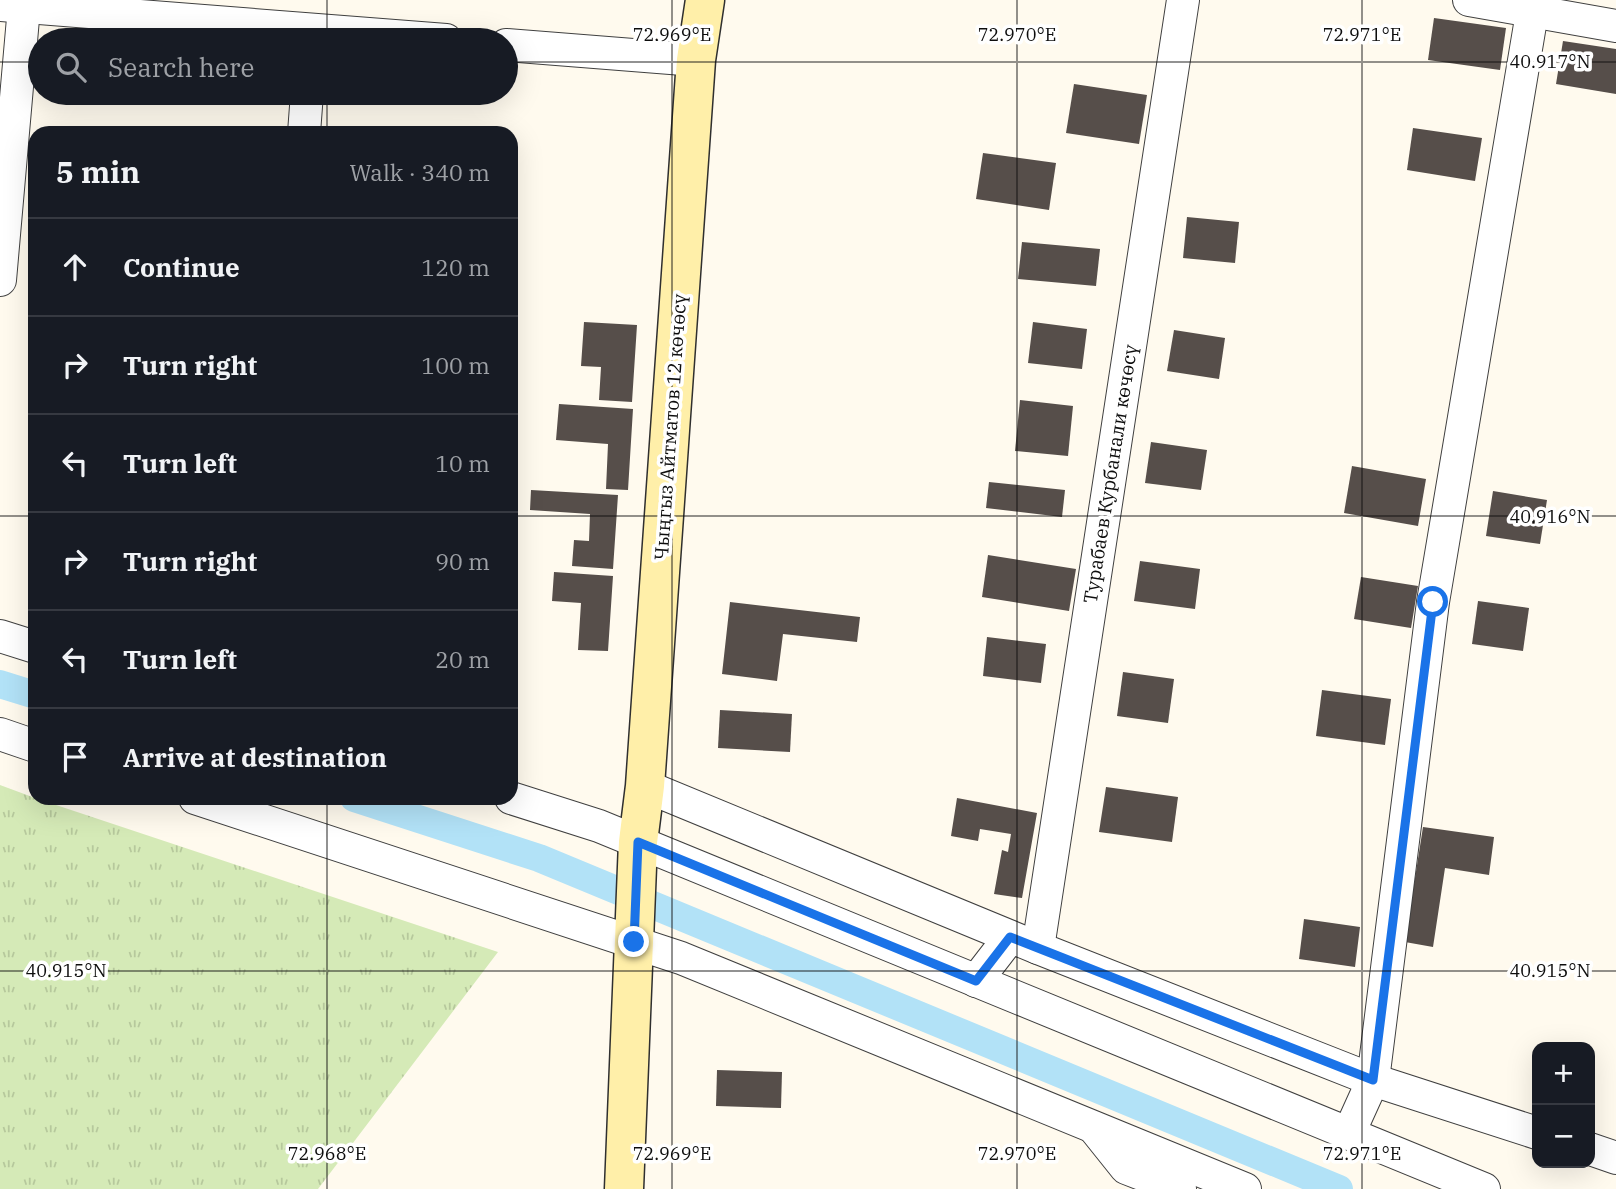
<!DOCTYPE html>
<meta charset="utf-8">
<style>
body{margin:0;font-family:"IBM Plex Serif",serif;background:#20242c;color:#f1f3f6}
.controls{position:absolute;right:21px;bottom:21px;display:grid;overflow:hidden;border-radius:14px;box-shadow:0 7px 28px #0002}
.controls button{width:63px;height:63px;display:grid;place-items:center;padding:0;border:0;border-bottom:2px solid #363941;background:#171b24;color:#f1f3f6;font:35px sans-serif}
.stop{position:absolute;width:21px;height:21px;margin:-16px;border:5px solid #1a73e8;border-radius:50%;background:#fff}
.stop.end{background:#1a73e8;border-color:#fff;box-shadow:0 2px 7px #0008}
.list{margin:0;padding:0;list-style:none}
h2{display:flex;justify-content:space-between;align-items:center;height:91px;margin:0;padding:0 28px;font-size:30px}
h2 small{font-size:23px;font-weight:400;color:#9ea1a6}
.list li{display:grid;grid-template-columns:46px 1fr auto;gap:21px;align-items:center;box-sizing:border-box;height:98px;padding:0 28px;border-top:2px solid #363941}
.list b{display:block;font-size:26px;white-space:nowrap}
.list em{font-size:23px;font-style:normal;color:#9ea1a6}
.icon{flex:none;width:38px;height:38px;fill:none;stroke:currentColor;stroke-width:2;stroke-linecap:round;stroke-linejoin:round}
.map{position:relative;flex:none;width:1616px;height:1189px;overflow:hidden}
.search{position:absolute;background:#171b24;box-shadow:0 7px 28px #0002;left:28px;top:28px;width:490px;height:77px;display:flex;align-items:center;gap:18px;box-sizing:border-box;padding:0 24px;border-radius:38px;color:#9ea1a6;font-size:26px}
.panel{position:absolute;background:#171b24;box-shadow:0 7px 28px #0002;left:28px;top:126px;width:490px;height:679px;border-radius:21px}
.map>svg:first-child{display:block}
.grass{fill:url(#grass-tufts)}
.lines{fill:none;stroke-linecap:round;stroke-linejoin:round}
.canal{stroke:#b2e2f7;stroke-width:28}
.building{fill:#564e4a}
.minor-casing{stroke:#404040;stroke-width:34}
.secondary-casing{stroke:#2f2f2f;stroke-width:41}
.minor{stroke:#fff;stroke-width:32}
.secondary{stroke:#ffefa9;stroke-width:38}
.route{stroke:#1a73e8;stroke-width:9}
.ticks{fill:none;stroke:#0d0d0d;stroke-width:2;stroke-opacity:0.45}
.labels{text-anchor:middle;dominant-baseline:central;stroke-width:7;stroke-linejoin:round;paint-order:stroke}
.street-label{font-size:19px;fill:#0d0d0d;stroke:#fff}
.ticks-label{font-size:18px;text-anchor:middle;fill:#0d0d0d;stroke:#fff;stroke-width:7;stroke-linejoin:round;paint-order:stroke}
</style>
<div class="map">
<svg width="1616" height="1189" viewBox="0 0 1616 1189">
<defs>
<pattern id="grass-tufts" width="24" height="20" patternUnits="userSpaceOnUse" patternTransform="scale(1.75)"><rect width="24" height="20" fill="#d5eab7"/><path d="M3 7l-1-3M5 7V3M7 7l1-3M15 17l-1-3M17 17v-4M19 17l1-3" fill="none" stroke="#b6c89c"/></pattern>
</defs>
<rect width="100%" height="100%" fill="#fffaee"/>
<polygon class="grass" points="0,785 35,798 498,952 318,1189 0,1189"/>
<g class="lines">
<g class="canal">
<polyline points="0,684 35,695"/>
<polyline points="354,798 539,858 1339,1189"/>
</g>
</g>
<g class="building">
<polygon points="1434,18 1506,28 1500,70 1428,60"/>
<polygon points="1563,41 1616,49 1616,94 1556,84"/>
<polygon points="1074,84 1147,95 1139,144 1066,133"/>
<polygon points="342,93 404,93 403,101 342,97"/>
<polygon points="1413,128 1482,138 1475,181 1407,170"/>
<polygon points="983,153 1056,163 1049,210 976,199"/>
<polygon points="1187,217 1239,222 1235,263 1183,258"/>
<polygon points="1022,242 1100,249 1096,286 1018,279"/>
<polygon points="584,322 637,325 632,402 599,400 601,367 581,366"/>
<polygon points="1033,322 1087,329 1082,369 1028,363"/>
<polygon points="1174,330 1225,338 1219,379 1167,371"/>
<polygon points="1020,400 1073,406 1068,456 1015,451"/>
<polygon points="559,404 633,409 628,490 606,489 608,444 556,440"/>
<polygon points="1151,442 1207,450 1201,490 1145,483"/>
<polygon points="1352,466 1426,479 1418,526 1344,513"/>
<polygon points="989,482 1065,490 1062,517 986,508"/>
<polygon points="531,490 618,495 613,569 572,566 574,540 589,541 590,514 530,510"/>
<polygon points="1493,491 1547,500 1540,544 1486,536"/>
<polygon points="988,555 1076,569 1069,611 982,597"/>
<polygon points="1140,561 1200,569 1195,609 1134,601"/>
<polygon points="554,572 613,576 608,651 578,650 581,603 552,601"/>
<polygon points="1361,577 1418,586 1411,628 1354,619"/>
<polygon points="1478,601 1529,608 1523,651 1472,644"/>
<polygon points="730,602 860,617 857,642 783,634 777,681 722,674"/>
<polygon points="987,637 1046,644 1041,683 983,676"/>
<polygon points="1123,672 1174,679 1168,723 1117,716"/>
<polygon points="1322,690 1391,699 1385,745 1316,736"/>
<polygon points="720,710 792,714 790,752 718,748"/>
<polygon points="1106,787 1178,797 1172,842 1099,832"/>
<polygon points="957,798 1037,813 1022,898 994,894 1002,850 1008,852 1011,834 980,829 978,841 951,836"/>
<polygon points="1423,827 1494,837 1489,875 1445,868 1433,947 1405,942"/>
<polygon points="1304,919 1360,927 1355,967 1299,959"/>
<polygon points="717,1070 782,1072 781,1108 716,1106"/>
</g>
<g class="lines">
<g class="minor-casing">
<g id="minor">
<polyline points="1469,0 1616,26"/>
<polyline points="0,5 446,40"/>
<polyline points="506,45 696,60"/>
<polyline points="304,133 307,93"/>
<polyline points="0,280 24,7"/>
<polyline points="0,636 35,647"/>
<polyline points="0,734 35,746"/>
<polyline points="645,786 1038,948 1373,1080 1537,1133"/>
<polyline points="195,798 681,958 1245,1189"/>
<polyline points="511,798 599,826 1484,1189"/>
<polyline points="1038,948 1183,0"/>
<polyline points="976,981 1010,937"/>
<polyline points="1094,1128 1126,1168 1180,1189"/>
<polyline points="1349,1133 1373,1080 1433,602 1532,13"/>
<polyline points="1590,1149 1616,1158"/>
</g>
</g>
<g class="secondary-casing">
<polyline id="secondary" points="624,1189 638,842 645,786 696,60 705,0"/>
</g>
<use href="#minor" class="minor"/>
<use href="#secondary" class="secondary"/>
</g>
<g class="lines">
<polyline class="route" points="634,942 638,842 976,981 1010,937 1373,1080 1433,602"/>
</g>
<path class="ticks" d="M327 0V40M672 0V1189M1017 0V1189M1362 0V1189M0 62H40M506 62H1616M327 93V133M0 516H35M511 516H1616M327 798V1189M0 971H1616"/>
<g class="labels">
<g class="street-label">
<text transform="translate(670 427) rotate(-86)">Чыңгыз Айтматов 12 көчөсү</text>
<text transform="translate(1110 474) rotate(-81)">Турабаев Курбанали көчөсү</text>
</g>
</g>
<g class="ticks-label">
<text x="672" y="41">72.969°E</text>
<text x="1017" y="41">72.970°E</text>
<text x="1362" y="41">72.971°E</text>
<text x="1550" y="68">40.917°N</text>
<text x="1550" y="523">40.916°N</text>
<text x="66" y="977">40.915°N</text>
<text x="1550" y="977">40.915°N</text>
<text x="327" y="1160">72.968°E</text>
<text x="672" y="1160">72.969°E</text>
<text x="1017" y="1160">72.970°E</text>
<text x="1362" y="1160">72.971°E</text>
</g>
</svg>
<div class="controls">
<button>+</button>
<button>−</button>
</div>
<div class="stop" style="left:1433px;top:602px"></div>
<div class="stop end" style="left:634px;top:942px"></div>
<div class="search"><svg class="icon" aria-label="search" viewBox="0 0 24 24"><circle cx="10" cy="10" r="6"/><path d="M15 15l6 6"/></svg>Search here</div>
<section class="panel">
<h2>5 min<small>Walk · 340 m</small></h2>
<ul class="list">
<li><svg class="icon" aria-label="ahead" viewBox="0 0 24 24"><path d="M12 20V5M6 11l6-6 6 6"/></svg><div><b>Continue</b></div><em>120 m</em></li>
<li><svg class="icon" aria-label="right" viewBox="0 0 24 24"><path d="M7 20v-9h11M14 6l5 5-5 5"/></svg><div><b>Turn right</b></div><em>100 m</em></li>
<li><svg class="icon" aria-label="left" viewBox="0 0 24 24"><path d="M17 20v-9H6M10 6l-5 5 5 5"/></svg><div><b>Turn left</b></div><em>10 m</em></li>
<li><svg class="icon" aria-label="right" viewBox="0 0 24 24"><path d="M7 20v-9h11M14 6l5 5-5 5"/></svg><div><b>Turn right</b></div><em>90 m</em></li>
<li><svg class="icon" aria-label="left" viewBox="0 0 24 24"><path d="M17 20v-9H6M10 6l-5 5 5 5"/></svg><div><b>Turn left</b></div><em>20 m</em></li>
<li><svg class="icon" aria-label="arrive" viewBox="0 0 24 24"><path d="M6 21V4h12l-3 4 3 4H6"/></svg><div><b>Arrive at destination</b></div></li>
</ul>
</section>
</div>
